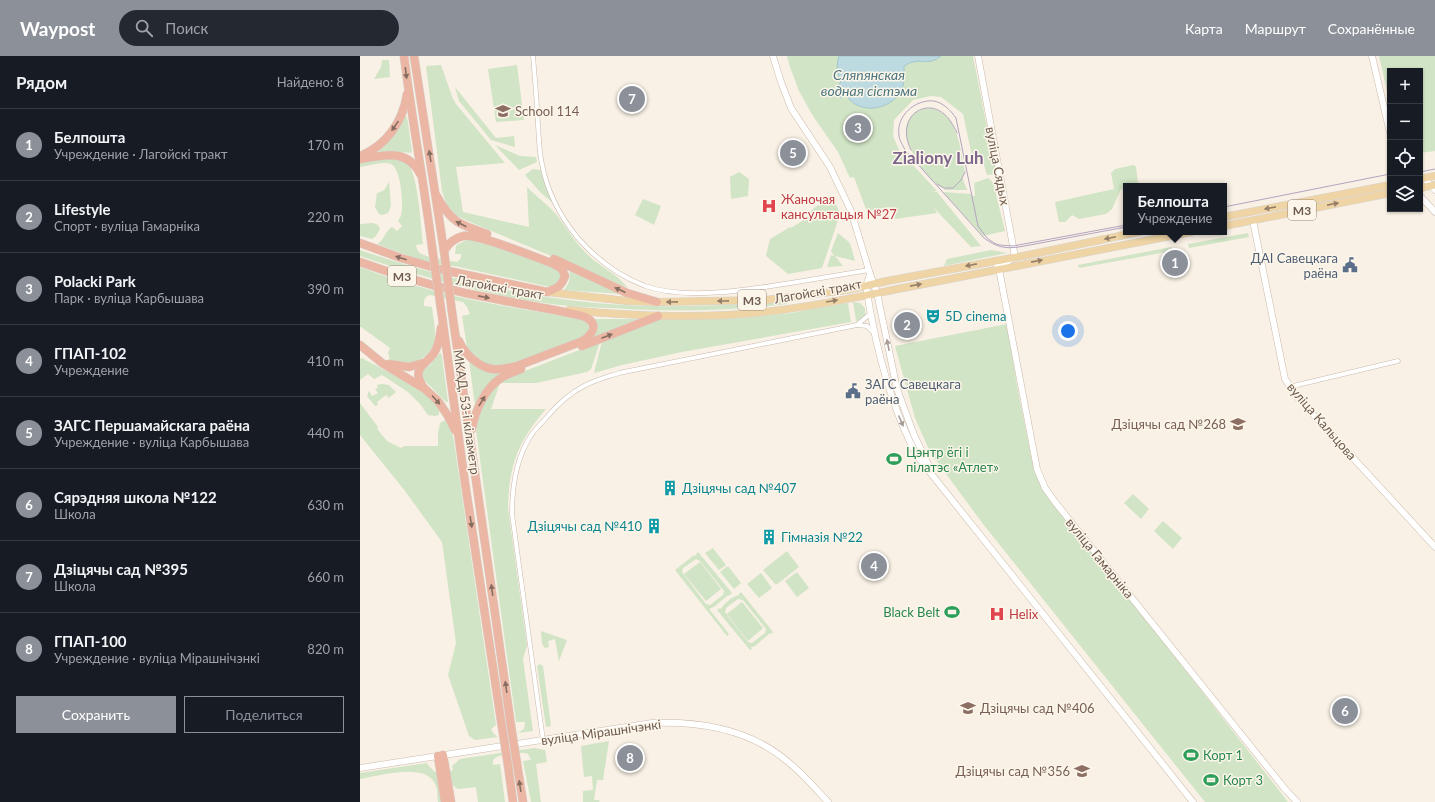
<!DOCTYPE html>
<html lang="ru">
<meta charset="utf-8">
<style>
body{margin:0;font-family:Lato,sans-serif;background:#242831;color:#f1f3f6}
.controls{position:absolute;right:12px;top:12px;display:grid;overflow:hidden;border-radius:0px;box-shadow:0 1px 3px #0004}
.controls button{width:36px;height:36px;display:grid;place-items:center;padding:0;border:0;border-bottom:1px solid #363941;background:#171b24;color:#f1f3f6;font:20px sans-serif}
.you{position:absolute;left:708px;top:275px;width:14px;height:14px;margin:-10px;border:3px solid #fff;border-radius:50%;background:#1a73e8;box-shadow:0 0 0 6px #1a73e833}
.badge{display:grid;place-items:center;width:26px;height:26px;border-radius:50%;background:#8c9099;color:#fff;font-size:13px;font-weight:700}
.pin{position:absolute;translate:-50% -50%;border:2px solid #fff;box-shadow:0 1px 4px #0006}
.popup{position:absolute;left:763px;top:127px;width:104px;height:52px;box-sizing:border-box;display:grid;place-content:center;border-radius:0px;background:#171b24;filter:drop-shadow(0 1px 3px #0005);font-size:13px;white-space:nowrap;color:#9ea1a6}
.popup b{font-size:15px;color:#f1f3f6}
.popup::after{content:'';position:absolute;left:50%;top:100%;margin-left:-8px;border:8px solid transparent;border-top-color:#171b24}
.list{margin:0;padding:0;list-style:none}
h2{display:flex;justify-content:space-between;align-items:center;height:52px;margin:0;padding:0 16px;font-size:17px}
h2 small{font-size:13px;font-weight:400;color:#9ea1a6}
.list li{display:grid;grid-template-columns:26px 1fr auto;gap:12px;align-items:center;box-sizing:border-box;height:72px;padding:0 16px;border-top:1px solid #363941}
.list b{display:block;font-size:15px;white-space:nowrap}
.list p{margin:0;font-size:13px;white-space:nowrap;color:#9ea1a6}
.list em{font-size:13px;font-style:normal;color:#9ea1a6}
.actions{display:flex;gap:8px;padding:12px 16px}
.actions a{flex:1;padding:9px 0;border:1px solid #8c9099;border-radius:0px;text-align:center;font-size:14px;color:#8c9099}
.actions .main{background:#8c9099;color:#fff}
.icon{flex:none;width:22px;height:22px;fill:none;stroke:currentColor;stroke-width:2;stroke-linecap:round;stroke-linejoin:round}
.map{position:relative;flex:none;width:1075px;height:746px;overflow:hidden}
header{display:flex;align-items:center;gap:24px;box-sizing:border-box;height:56px;padding:0 20px;background:#8c9099;color:#fff}
header strong{font-size:19px}
nav{display:flex;gap:22px;margin-inline-start:auto;font-size:14px}
.search{width:280px;height:36px;background:#242831;display:flex;align-items:center;gap:10px;box-sizing:border-box;padding:0 14px;border-radius:22px;color:#9ea1a6;font-size:15px}
main{display:flex}
aside{flex:1;background:#171b24}
.map>svg:first-child{display:block}
.green{fill:#d1e4c5;fill-rule:evenodd}
.water{fill:#bcdae0;stroke:#a4c8d0}
.lines{fill:none;stroke-linecap:round;stroke-linejoin:round}
.street-casing{stroke:#c8b9ad;stroke-width:5}
.secondary-casing{stroke:#cbbaac;stroke-width:7}
.primary-casing{stroke:#d6d1cd;stroke-width:8}
.highway-casing{stroke:#d6d1cd;stroke-width:9}
.street{stroke:#fff;stroke-width:4}
.secondary{stroke:#fff;stroke-width:6}
.primary{stroke:#efd5a6;stroke-width:7}
.highway{stroke:#ebb7a4;stroke-width:8}
.tram{stroke:#b4a5c0;stroke-width:1}
.highway-bridge-casing{stroke:#d6d1cd;stroke-width:9;stroke-linecap:butt}
.highway-bridge{stroke:#ebb7a4;stroke-width:8}
.oneway{fill:#876d5f}
.oneway2{fill:#957f68}
.oneway3{fill:#a89c95}
.labels{text-anchor:middle;dominant-baseline:central;stroke-width:3;stroke-linejoin:round;paint-order:stroke}
.shield{fill:#fcf6ea;stroke:#99897d;stroke-width:1}
.shield-label{font-size:12px;font-weight:bold;fill:#6e5a4e}
.education-label{font-size:13px;fill:#785e54;stroke:#fcf6ea;text-anchor:start}
.street-label{font-size:13px;fill:#6e5a4e;stroke:#fcf6ea}
.health-label{font-size:13px;fill:#be3a42;stroke:#fcf6ea;text-anchor:start}
.service-label{font-size:13px;fill:#4e5e75;stroke:#fcf6ea;text-anchor:end}
.culture-label{font-size:13px;fill:#0d838f;stroke:#fcf6ea;text-anchor:start}
.leisure-label{font-size:13px;fill:#27864d;stroke:#fcf6ea;text-anchor:start}
.water-label{font-size:14px;font-style:italic;fill:#4b757f;stroke:#fcf6ea}
.district-label{font-size:17px;font-weight:bold;fill:#7e668b;stroke:#fcf6ea}
</style>
<header>
<strong>Waypost</strong>
<div class="search"><svg class="icon" aria-label="search" viewBox="0 0 24 24"><circle cx="10" cy="10" r="6"/><path d="M15 15l6 6"/></svg>Поиск</div>
<nav><a>Карта</a><a>Маршрут</a><a>Сохранённые</a></nav>
</header>
<main>
<aside>
<h2>Рядом<small>Найдено: 8</small></h2>
<ul class="list">
<li><span class="badge">1</span><div><b>Белпошта</b><p>Учреждение · Лагойскі тракт</p></div><em>170 m</em></li>
<li><span class="badge">2</span><div><b>Lifestyle</b><p>Спорт · вуліца Гамарніка</p></div><em>220 m</em></li>
<li><span class="badge">3</span><div><b>Polacki Park</b><p>Парк · вуліца Карбышава</p></div><em>390 m</em></li>
<li><span class="badge">4</span><div><b>ГПАП-102</b><p>Учреждение</p></div><em>410 m</em></li>
<li><span class="badge">5</span><div><b>ЗАГС Першамайскага раёна</b><p>Учреждение · вуліца Карбышава</p></div><em>440 m</em></li>
<li><span class="badge">6</span><div><b>Сярэдняя школа №122</b><p>Школа</p></div><em>630 m</em></li>
<li><span class="badge">7</span><div><b>Дзіцячы сад №395</b><p>Школа</p></div><em>660 m</em></li>
<li><span class="badge">8</span><div><b>ГПАП-100</b><p>Учреждение · вуліца Мірашнічэнкі</p></div><em>820 m</em></li>
</ul>
<div class="actions"><a class="main">Сохранить</a><a>Поделиться</a></div>
</aside>
<div class="map">
<svg width="1075" height="746" viewBox="0 0 1075 746">
<rect width="100%" height="100%" fill="#f9f1e5"/>
<g class="green">
<polygon points="427,0 613,0 632,97 637,116 636,118 627,119 624,109 612,100 603,58 581,41 571,40 553,44 534,64 533,80 539,94 577,135 571,136 577,136 621,190 611,191 574,152 577,157 535,163 531,151 516,153 507,156 494,121 490,122 478,96 453,60 439,35 430,11"/>
<polygon points="1019,0 1075,0 1075,95 1060,97 1060,15 1030,15 1030,48"/>
<polygon points="22,4 29,4 30,21 14,23 21,11"/>
<path d="M81 9 93 43 96 48 145 107 96 111 103 156 169 171 167 131C176 140 188 149 196 158 206 171 214 185 226 197 239 211 257 217 268 232L117 169 95 159 87 150 82 135 66 10Z"/>
<polygon points="157,9 164,64 136,66 128,13"/>
<polygon points="95,31 136,82 154,80 155,91 131,84 99,45"/>
<path d="M566 52C598 53 600 92 605 116L602 121 607 134H585L584 132C566 126 536 80 550 62 554 56 560 54 566 52Z"/>
<polygon points="45,60 47,61 52,95 51,97 35,95 20,97 19,95 37,75"/>
<polygon points="135,89 160,100 176,101 177,106 159,114"/>
<path d="M29 103C35 103 42 103 47 107 58 116 61 172 63 188L56 189C57 192 57 195 60 197 67 202 89 205 97 206L101 202V198H95L96 190C99 188 103 185 107 184 122 181 177 204 194 210 204 219 201 225 190 231L99 211 66 206 17 188C25 184 24 176 32 171L37 175 42 170 38 165C39 163 41 161 41 159 44 150 41 112 31 108 23 105 9 110 0 111V107Z"/>
<polygon points="774,109 776,111 778,127 776,130 766,130 766,132 761,133 752,153 746,158 719,163 712,159 705,166 699,166 695,146 754,133 751,117 755,113"/>
<polygon points="173,113 181,114 193,147 181,137 165,119"/>
<polygon points="379,116 389,123 388,140 371,143 370,121"/>
<polygon points="628,122 633,126 645,175 623,180 583,136 611,138 612,140 615,140 614,127"/>
<path d="M29 125 31 150 28 157 22 159 19 158 15 151 17 137C25 135 26 132 29 125Z"/>
<polygon points="283,143 301,150 294,169 275,159"/>
<path d="M474 143 480 158 462 212 428 218 406 200 410 183 430 171 431 172 447 162C451 150 463 147 474 143Z"/>
<polygon points="13,167 18,169 20,173 16,180 12,183 0,180 0,168"/>
<polygon points="478,177 490,187 495,205 475,200 483,210 467,211 471,199 474,200 471,195"/>
<polygon points="888,177 889,181 829,192 828,188"/>
<polygon points="811,191 812,195 719,212 718,209"/>
<path d="M0 194C94 226 191 248 291 250 336 251 382 248 427 246V248C368 255 308 256 249 252 233 251 216 251 200 249 132 241 65 222 0 200Z"/>
<polygon points="631,194 647,197 584,210 587,203"/>
<path d="M0 211C71 239 148 252 224 263L228 266 229 275 220 283 158 307 130 310 112 299 107 291 102 260 110 258 107 251 103 246 70 239C64 241 64 244 64 250L72 251C73 260 75 270 75 279 74 304 50 311 30 304L28 297 30 292 1 271H0Z"/>
<path d="M209 215 261 238 204 234C209 228 211 222 209 215Z"/>
<polygon points="493,246 500,247 505,252 505,260 500,264 496,265"/>
<polygon points="488,247 491,266 322,296 262,309 234,317 242,285 289,266 300,264 383,262 431,257"/>
<polygon points="234,263 278,263 234,282 238,271"/>
<polygon points="647,268 657,330 674,415 690,445 767,539 928,746 845,746 623,468 570,396 555,362 535,290"/>
<path d="M240 286 231 313 227 316 176 327H140L131 353H186C158 385 149 409 148 452L167 590 163 603 173 675 158 677 164 673 165 666H156L116 374V362L118 355 139 325Z"/>
<polygon points="80,297 81,297 82,301 88,346 86,346 62,322 62,316 70,309"/>
<path d="M2 302C21 313 66 333 78 350 80 353 79 355 79 359L74 360 68 359 60 348 48 336 22 319 14 323 8 318 0 324V303Z"/>
<polygon points="109,304 142,316 143,318 115,350"/>
<polygon points="22,328 29,329 36,336 29,342 26,339 17,346 18,349 15,350 7,340 9,335 12,340 18,337 15,333 18,332 17,329"/>
<polygon points="0,347 18,371 17,373 27,385 41,392 44,390 78,390 78,378 80,367 87,363 90,368 94,386 136,669 131,673 134,678 138,681 115,684 109,680 88,619 96,587 82,486 45,435 0,379"/>
<polygon points="773,438 789,453 781,463 764,447"/>
<polygon points="803,465 822,482 813,493 794,475"/>
<polygon points="353,492 366,509 359,514 345,497"/>
<polygon points="427,495 439,511 416,529 403,514"/>
<path d="M338 496 372 537 369 540 368 539 354 551 349 553 369 578 367 580 315 514 333 500 337 499 336 498ZM336 503 340 505 364 535 363 539 350 549 346 548 322 516 323 512Z"/>
<polygon points="340,506 361,533 346,545 324,518"/>
<polygon points="368,510 381,527 374,533 360,516"/>
<polygon points="437,516 449,532 437,541 425,525"/>
<polygon points="401,517 412,532 399,542 387,528"/>
<path d="M381 536 413 576 411 578 410 577 395 590 391 591 392 593 390 594 357 554 360 552 361 553C364 547 373 540 379 539V538ZM378 543 383 544 406 573 405 577 392 587 388 586 365 556 366 552Z"/>
<polygon points="382,546 403,572 388,585 367,558"/>
<polygon points="181,575 207,584 199,605 195,583 188,585 189,591 185,592 182,588"/>
<polygon points="180,608 183,610 191,670 186,671 177,610"/>
<polygon points="249,685 243,724 237,724 234,744 240,744 239,746 223,746 223,735 233,734 232,720 224,721 221,690"/>
<path d="M174 692 185 694 187 706 176 708 181 746H171L163 705 171 704 168 698C161 695 138 698 133 704V709L140 708 145 746H118L116 731 99 733C90 731 91 722 90 715L93 714 92 710 100 703Z"/>
<path d="M67 707 68 709 75 716H77L81 746H78C77 741 78 735 76 730 68 705 19 720 0 723V717Z"/>
</g>
<path class="water" d="M479 0H581C568 10 564 3 553 6 550 6 547 9 544 10 544 19 545 27 541 35 530 55 498 59 486 39L481 42 476 33 478 32 477 30 481 26C477 17 476 9 479 0Z"/>
<g class="lines">
<g class="street-casing">
<g id="street">
<path d="M173 0C175 23 177 46 178 69 179 82 179 96 182 108 187 135 200 160 217 181 235 202 259 220 285 230 327 245 393 233 437 226 461 222 485 218 509 214"/>
<polyline points="497,269 511,257"/>
<polyline points="929,331 1038,305"/>
<path d="M183 684 152 458C152 431 156 401 172 378 176 372 182 367 186 362 197 349 210 337 224 330 235 324 247 321 259 317L497 269 507 270 513 276"/>
</g>
</g>
<g class="secondary-casing">
<g id="secondary">
<polyline points="413,0 421,26 431,52 470,111 491,155 510,218 517,237 537,333 554,379 571,414"/>
<polyline points="618,0 655,201 645,207 639,213"/>
<polyline points="1012,0 1030,77"/>
<polyline points="1064,122 1075,134"/>
<polyline points="1060,140 1075,156"/>
<polyline points="893,165 925,323 938,342 1075,491"/>
<polyline points="633,205 636,207 639,213 677,413 685,432 695,446 925,733 937,746"/>
<path d="M510 218 506 230C515 289 529 347 557 400L833 746"/>
<path d="M0 712 292 667C340 665 389 673 427 705 442 717 455 732 468 746"/>
</g>
</g>
<g class="primary-casing">
<g id="primary">
<polyline points="1060,123 1075,120"/>
<polyline points="1060,132 1075,129"/>
<polyline points="864,161 1030,129"/>
<polyline points="864,170 1030,137"/>
<polyline points="187,236 267,245 297,246 406,244 487,234 527,225 668,199 779,176"/>
<path d="M209 254C262 259 314 262 367 259 433 256 499 240 564 228 653 210 742 193 831 176"/>
</g>
</g>
<g class="highway-casing">
<g id="highway">
<path d="M44 0C52 64 64 127 72 191"/>
<polyline points="54,0 84,195"/>
<path d="M0 100C26 90 43 66 47 38"/>
<path d="M1 103C25 99 47 92 61 119"/>
<path d="M76 139C91 166 98 168 127 178"/>
<path d="M0 187 41 202 79 213 187 236C197 232 201 231 205 220L202 213 194 208C177 202 117 177 103 180 95 182 88 188 84 195"/>
<polyline points="194,203 267,237 297,246"/>
<path d="M0 206C46 223 93 236 141 244 164 249 187 252 209 257 215 258 222 259 227 262 241 270 229 282 220 286L157 310C149 312 140 314 132 313 118 311 104 297 99 285"/>
<polyline points="81,253 105,427 142,671"/>
<polyline points="92,256 151,670"/>
<polyline points="0,289 22,307 65,333 78,345 88,360 95,374"/>
<polyline points="222,290 298,260"/>
<polyline points="29,308 49,311 63,307"/>
<path d="M64 332C50 312 65 310 74 297 79 290 80 280 81 272"/>
<path d="M112 373C115 355 125 332 141 322 147 318 154 316 161 313"/>
<polyline points="83,699 91,746"/>
<polyline points="78,700 85,746"/>
<polyline points="157,708 163,746"/>
<polyline points="148,709 153,746"/>
</g>
</g>
<use href="#street" class="street"/>
<use href="#secondary" class="secondary"/>
<use href="#primary" class="primary"/>
<use href="#highway" class="highway"/>
<g class="tram">
<path d="M551 94C533 58 572 36 591 66 593 70 596 73 597 77"/>
<polyline points="1060,116 1075,113"/>
<polyline points="577,128 584,132 593,132 601,124 605,116"/>
<polyline points="864,151 1030,118"/>
<path d="M766 169 653 190 639 189 634 187 627 182 618 170 596 62C591 55 584 47 574 45 555 43 536 60 539 79 539 84 543 89 545 94L624 182C636 191 645 193 659 191L766 171"/>
</g>
<g class="highway-bridge-casing">
<g id="highway-bridge">
<polyline points="72,191 81,253"/>
<polyline points="84,195 92,256"/>
<polyline points="151,670 157,708"/>
<polyline points="142,671 148,709"/>
</g>
</g>
<use href="#highway-bridge" class="highway-bridge"/>
</g>
<defs><path id="oneway-solid" d="M-6-.8H1V-3.2L6.5 0L1 3.2V.8H-6Z"/></defs>
<g class="oneway">
<use href="#oneway-solid" transform="translate(46 17) rotate(83)"/>
<use href="#oneway-solid" transform="translate(35 70) rotate(125)"/>
<use href="#oneway-solid" transform="translate(70 100) rotate(-99)"/>
<use href="#oneway-solid" transform="translate(101 168) rotate(-153)"/>
<use href="#oneway-solid" transform="translate(41 202) rotate(-162)"/>
<use href="#oneway-solid" transform="translate(260 234) rotate(-155)"/>
<use href="#oneway-solid" transform="translate(124 241) rotate(11)"/>
<use href="#oneway-solid" transform="translate(247 280) rotate(-21)"/>
<use href="#oneway-solid" transform="translate(76 344) rotate(48)"/>
<use href="#oneway-solid" transform="translate(122 345) rotate(-58)"/>
<use href="#oneway-solid" transform="translate(111 466) rotate(81)"/>
<use href="#oneway-solid" transform="translate(132 534) rotate(-98)"/>
<use href="#oneway-solid" transform="translate(146 631) rotate(-98)"/>
<use href="#oneway-solid" transform="translate(160 730) rotate(-99)"/>
</g>
<g class="oneway2">
<use href="#oneway-solid" transform="translate(973 148) rotate(-11)"/>
<use href="#oneway-solid" transform="translate(910 152) rotate(169)"/>
<use href="#oneway-solid" transform="translate(750 182) rotate(168)"/>
<use href="#oneway-solid" transform="translate(677 205) rotate(-11)"/>
<use href="#oneway-solid" transform="translate(611 209) rotate(169)"/>
<use href="#oneway-solid" transform="translate(556 229) rotate(-11)"/>
<use href="#oneway-solid" transform="translate(363 245) rotate(179)"/>
<use href="#oneway-solid" transform="translate(472 245) rotate(-10)"/>
<use href="#oneway-solid" transform="translate(312 246) rotate(179)"/>
</g>
<g class="oneway3">
<use href="#oneway-solid" transform="translate(528 289) rotate(-101)"/>
<use href="#oneway-solid" transform="translate(541 365) rotate(67)"/>
</g>
<defs>
<g id="school-bare" transform="scale(1.2)"><path d="M0-5L7-2L0 1L-7-2ZM-4 1L0 2.5L4 1V4Q0 6-4 4Z" fill="#8d6e63" stroke="#fcf6ea" stroke-width="2.5" paint-order="stroke"/></g>
<g id="hospital-bare" transform="scale(1.2)"><path d="M-5-5h3v3.5h4V-5h3V5h-3V1.5h-4V5h-3Z" fill="#e0444e" stroke="#fcf6ea" stroke-width="2.5" paint-order="stroke"/></g>
<g id="civic-bare" transform="scale(1.2)"><path d="M-.6-6.5H3V-4.5H.6V-3L4-1V1h2V6H-6V1h2V-1L-.6-3ZM-1.2 2.5V6h2.4V2.5Z" fill="#5c6f8a" stroke="#fcf6ea" stroke-width="2.5" paint-order="stroke"/></g>
<g id="theatre-bare" transform="scale(1.2)"><path d="M-5-5.5Q0-4 5-5.5V0Q5 5 0 6Q-5 5-5 0ZM-3.3-2.5H-1v1.5H-3.3ZM1-2.5H3.3v1.5H1ZM-2.8 1Q0 5.5 2.8 1Z" fill="#0f9aa8" stroke="#fcf6ea" stroke-width="2.5" paint-order="stroke"/></g>
<g id="stadium-bare" transform="scale(1.2)"><path d="M0-5a6.5 5 0 1 0 0 10a6.5 5 0 1 0 0-10ZM-3.5-1.8h7v3.6h-7Z" fill="#2e9e5b" stroke="#fcf6ea" stroke-width="2.5" paint-order="stroke"/></g>
<g id="building-bare" transform="scale(1.2)"><path d="M-4-6H4V6H1V3H-1V6H-4ZM-2.5-4.3h1.7v1.8h-1.7ZM.8-4.3h1.7v1.8H.8ZM-2.5-1h1.7V.8h-1.7ZM.8-1h1.7V.8H.8Z" fill="#0f9aa8" stroke="#fcf6ea" stroke-width="2.5" paint-order="stroke"/></g>
</defs>
<g fill-rule="evenodd">
<use href="#school-bare" x="143" y="55"/>
<use href="#hospital-bare" x="409" y="150"/>
<use href="#civic-bare" x="990" y="209"/>
<use href="#theatre-bare" x="573" y="260"/>
<use href="#civic-bare" x="493" y="335"/>
<use href="#school-bare" x="878" y="368"/>
<use href="#stadium-bare" x="534" y="403"/>
<use href="#building-bare" x="310" y="432"/>
<use href="#building-bare" x="294" y="470"/>
<use href="#building-bare" x="409" y="481"/>
<use href="#stadium-bare" x="592" y="556"/>
<use href="#hospital-bare" x="637" y="558"/>
<use href="#school-bare" x="608" y="652"/>
<use href="#stadium-bare" x="831" y="699"/>
<use href="#school-bare" x="722" y="715"/>
<use href="#stadium-bare" x="851" y="724"/>
</g>
<g class="labels">
<g class="shield">
<rect x="928" y="144" width="28" height="20" rx="3"/>
<rect x="28" y="210" width="28" height="20" rx="3"/>
<rect x="378" y="234" width="28" height="20" rx="3"/>
</g>
<g class="shield-label">
<text x="942" y="154">М3</text>
<text x="42" y="220">М3</text>
<text x="392" y="244">М3</text>
</g>
<g class="education-label">
<text x="155" y="55">School 114</text>
<text x="866" y="368" text-anchor="end">Дзіцячы сад №268</text>
<text x="620" y="652">Дзіцячы сад №406</text>
<text x="710" y="715" text-anchor="end">Дзіцячы сад №356</text>
</g>
<g class="street-label">
<text transform="translate(638 110) rotate(79)">вуліца Сядых</text>
<text transform="translate(140 231) rotate(10)">Лагойскі тракт</text>
<text transform="translate(458 235) rotate(-10)">Лагойскі тракт</text>
<text transform="translate(107 356) rotate(82)">МКАД, 53-і кіламетр</text>
<text transform="translate(962 365) rotate(49)">вуліца Кальцова</text>
<text transform="translate(740 502) rotate(51)">вуліца Гамарніка</text>
<text transform="translate(241 676) rotate(-8)">вуліца Мірашнічэнкі</text>
</g>
<g class="health-label">
<text x="421" y="143">Жаночая<tspan x="421" dy="15">кансультацыя №27</tspan></text>
<text x="649" y="558">Helix</text>
</g>
<g class="service-label">
<text x="978" y="202">ДАІ Савецкага<tspan x="978" dy="15">раёна</tspan></text>
<text x="505" y="328" text-anchor="start">ЗАГС Савецкага<tspan x="505" dy="15">раёна</tspan></text>
</g>
<g class="culture-label">
<text x="585" y="260">5D cinema</text>
<text x="322" y="432">Дзіцячы сад №407</text>
<text x="282" y="470" text-anchor="end">Дзіцячы сад №410</text>
<text x="421" y="481">Гімназія №22</text>
</g>
<g class="leisure-label">
<text x="546" y="396">Цэнтр ёгі і<tspan x="546" dy="15">пілатэс «Атлет»</tspan></text>
<text x="580" y="556" text-anchor="end">Black Belt</text>
<text x="843" y="699">Корт 1</text>
<text x="863" y="724">Корт 3</text>
</g>
<g class="water-label">
<text x="509" y="18">Сляпянская<tspan x="509" dy="16">водная сістэма</tspan></text>
</g>
<g class="district-label">
<text x="578" y="101">Zialiony Luh</text>
</g>
</g>
</svg>
<div class="controls">
<button>+</button>
<button>−</button>
<button><svg class="icon" aria-label="locate" viewBox="0 0 24 24"><circle cx="12" cy="12" r="6"/><path d="M12 2v4M12 18v4M2 12h4M18 12h4"/></svg></button>
<button><svg class="icon" aria-label="layers" viewBox="0 0 24 24"><path d="M12 4l9 5-9 5-9-5zM3 14l9 5 9-5"/></svg></button>
</div>
<div class="you"></div>
<div class="pin badge" style="left:815px;top:207px">1</div>
<div class="popup"><b>Белпошта</b>Учреждение</div>
<div class="pin badge" style="left:547px;top:269px">2</div>
<div class="pin badge" style="left:498px;top:72px">3</div>
<div class="pin badge" style="left:514px;top:510px">4</div>
<div class="pin badge" style="left:433px;top:97px">5</div>
<div class="pin badge" style="left:985px;top:655px">6</div>
<div class="pin badge" style="left:272px;top:43px">7</div>
<div class="pin badge" style="left:270px;top:702px">8</div>
</div>
</main>
